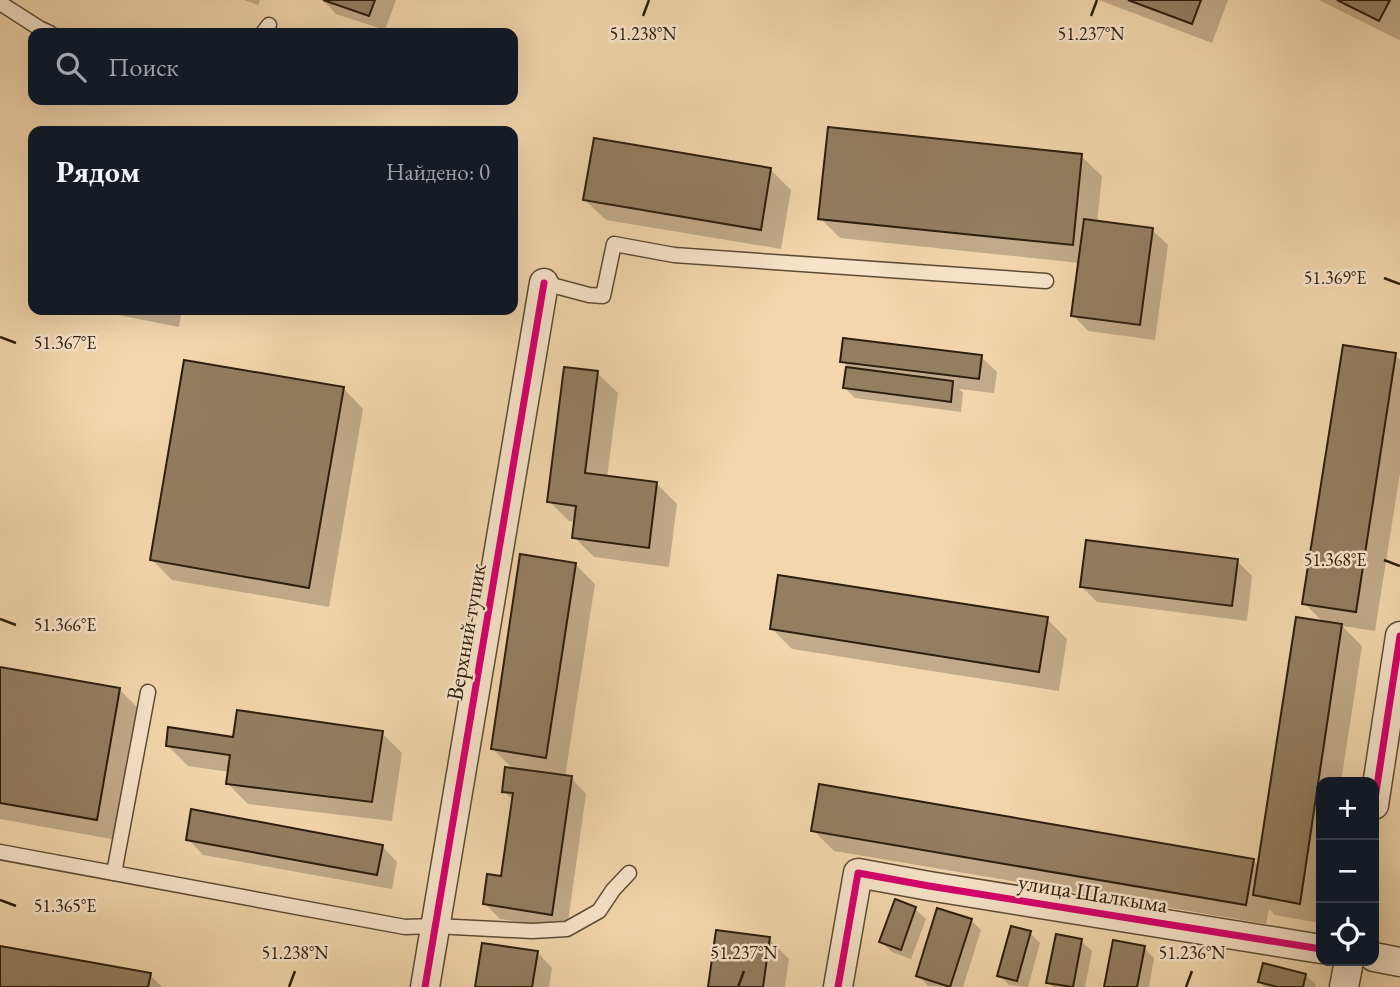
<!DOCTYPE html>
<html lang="ru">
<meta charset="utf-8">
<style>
body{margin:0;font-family:"EB Garamond",serif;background:#242831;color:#f1f3f6}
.controls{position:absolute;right:21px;bottom:21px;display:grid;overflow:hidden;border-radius:14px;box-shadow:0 7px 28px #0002}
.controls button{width:63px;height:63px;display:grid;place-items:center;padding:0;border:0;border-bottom:2px solid #363941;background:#171b24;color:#f1f3f6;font:35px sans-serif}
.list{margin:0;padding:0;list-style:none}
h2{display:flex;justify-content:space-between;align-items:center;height:91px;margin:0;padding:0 28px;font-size:30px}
h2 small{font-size:23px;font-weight:400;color:#9ea1a6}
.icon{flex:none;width:38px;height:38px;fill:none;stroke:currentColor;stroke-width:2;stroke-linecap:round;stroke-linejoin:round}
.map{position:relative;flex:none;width:1400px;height:987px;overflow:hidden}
.search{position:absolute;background:#171b24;box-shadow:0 7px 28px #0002;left:28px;top:28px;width:490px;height:77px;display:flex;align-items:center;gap:18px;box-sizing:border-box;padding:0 24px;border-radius:14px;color:#9ea1a6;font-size:26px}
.panel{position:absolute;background:#171b24;box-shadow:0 7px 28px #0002;left:28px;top:126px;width:490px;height:189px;border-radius:14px}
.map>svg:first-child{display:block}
.shadow{fill:#0003}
.building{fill:#937e60;stroke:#2a1e0d;stroke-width:2}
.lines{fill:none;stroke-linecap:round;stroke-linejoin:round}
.service-casing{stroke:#5c4c35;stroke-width:17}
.minor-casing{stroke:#5c4c35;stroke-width:31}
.service{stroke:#f7e4ca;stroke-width:14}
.minor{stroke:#f7e4ca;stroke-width:28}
.cycleway-casing{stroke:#f7e4ca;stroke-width:11}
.cycleway{stroke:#d6006c;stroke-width:7}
.ticks{fill:none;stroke:#2a1e0d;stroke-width:2.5}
.labels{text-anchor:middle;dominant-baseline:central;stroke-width:5;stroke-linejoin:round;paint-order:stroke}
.street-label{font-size:23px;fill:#2a1e0d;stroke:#f7e4ca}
.ticks-label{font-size:18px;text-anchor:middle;fill:#2a1e0d;stroke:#f7e4ca;stroke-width:5;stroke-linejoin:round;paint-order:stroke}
</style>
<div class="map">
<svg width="1400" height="987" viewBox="0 0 1400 987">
<rect width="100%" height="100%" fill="#f3d6ad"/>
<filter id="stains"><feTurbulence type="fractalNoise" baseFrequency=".00286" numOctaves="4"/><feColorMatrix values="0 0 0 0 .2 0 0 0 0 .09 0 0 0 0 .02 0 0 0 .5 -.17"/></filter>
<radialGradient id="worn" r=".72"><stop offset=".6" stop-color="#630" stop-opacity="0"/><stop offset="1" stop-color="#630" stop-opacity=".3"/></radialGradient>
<g class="shadow">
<polygon points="244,0 260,0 258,5"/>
<polygon points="323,0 396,0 385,30 336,14"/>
<polygon points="1099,0 1228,0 1212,43"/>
<polygon points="1319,0 1400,0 1400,39 1399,40"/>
<polygon points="1081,156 1102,176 1097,223 1152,230 1168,245 1155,340 1088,331 1073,315 1080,263 840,238 820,218"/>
<polygon points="771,170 791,190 781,249 606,220 585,200"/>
<polygon points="108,310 182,310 179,327 113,314"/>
<polygon points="1395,355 1400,360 1400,473 1375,631 1342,626 1362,646 1341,782 1321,782 1321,911 1319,923 1275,915 1269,909 1266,924 834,851 813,830 1253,860 1259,866 1324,623 1304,603"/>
<polygon points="981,357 997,372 994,393 959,389 963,393 961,412 855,398 845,388 848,367 842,361"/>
<polygon points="597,373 618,393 607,478 657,484 677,504 669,567 594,557 574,537 576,522 569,521 549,501"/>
<polygon points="343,388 363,409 329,607 172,580 152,560"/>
<polygon points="1237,561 1252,576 1247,621 1097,602 1082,587"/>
<polygon points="575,564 595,584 565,777 571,778 586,794 567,929 500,919 485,904 502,878 514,801 504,791 514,770 493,749"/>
<polygon points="1047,619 1067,639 1059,691 792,649 772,629"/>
<polygon points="0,669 119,689 139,709 117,840 0,819"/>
<polygon points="382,733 402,753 392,821 248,804 228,784 230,772 188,766 167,745 234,739"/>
<polygon points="188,839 382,846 397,862 392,889 203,855"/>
<polygon points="896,902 915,909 926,919 911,959 892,952 881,942"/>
<polygon points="971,920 981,930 963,987 928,986 918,975"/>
<polygon points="1030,933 1040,943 1028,987 1009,985 999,975"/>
<polygon points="769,939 789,959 785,987 710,987"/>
<polygon points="1081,941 1092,951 1085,987 1053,987 1048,982"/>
<polygon points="0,948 150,975 162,987 0,987"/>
<polygon points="1144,948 1154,958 1149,987 1106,987"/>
<polygon points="537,952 552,968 549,987 477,987"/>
<polygon points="1306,975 1316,985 1315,987 1265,987 1260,982"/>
</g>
<g class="building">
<polygon points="323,0 375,0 369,16"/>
<polygon points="1128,0 1201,0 1192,24"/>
<polygon points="1337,0 1390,0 1379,21"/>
<polygon points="828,127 1082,154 1073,245 818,219"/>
<polygon points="594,138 771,168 761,230 583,200"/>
<polygon points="1084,219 1153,228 1140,325 1071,316"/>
<polygon points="843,338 982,355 979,379 840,362"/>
<polygon points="1343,345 1396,353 1356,612 1302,604"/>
<polygon points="184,360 344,387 309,588 150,560"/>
<polygon points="564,367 598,371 585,473 657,482 649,548 572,538 576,506 547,502"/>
<polygon points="846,367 953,381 951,402 843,388"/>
<polygon points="1086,540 1238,559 1232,606 1080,587"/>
<polygon points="520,554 576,563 546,758 491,749"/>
<polygon points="778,575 1048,617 1039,672 770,629"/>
<polygon points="1296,617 1342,624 1300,904 1253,895"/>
<polygon points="0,667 120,688 97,820 0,803"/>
<polygon points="237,710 383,731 372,802 226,784 230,755 166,746 168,727 233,737"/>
<polygon points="505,767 572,776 552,915 483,904 487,874 501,876 513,793 502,792"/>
<polygon points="819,784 1254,859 1246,905 811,831"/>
<polygon points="191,809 383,845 377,875 186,840"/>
<polygon points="895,899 916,907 901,950 879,942"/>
<polygon points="937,908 972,919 950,987 916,976"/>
<polygon points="1011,926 1031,931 1017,981 997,976"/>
<polygon points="716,930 770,937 763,987 708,987"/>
<polygon points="1056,934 1082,939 1073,987 1046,983"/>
<polygon points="1113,940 1145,946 1137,987 1104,987"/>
<polygon points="482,943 538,951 532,987 475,987"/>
<polygon points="0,946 151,973 148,987 0,987"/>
<polygon points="1263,963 1306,974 1303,987 1278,987 1258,982"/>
</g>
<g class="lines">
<g class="service-casing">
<g id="service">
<polyline points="0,3 39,28 50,33"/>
<polyline points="263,33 269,25"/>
<polyline points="544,283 589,295 603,296 614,244 674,255 1046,281"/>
<polyline points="0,852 405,927 435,926 532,931 567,929 599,911 613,890 629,873"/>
<polyline points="114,873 148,692"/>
</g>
</g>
<g class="minor-casing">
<g id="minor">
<polyline points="1374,805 1400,636"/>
<polyline points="1374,957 1400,962"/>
<polyline points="425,987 544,283"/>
<polyline points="838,987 858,873 929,886 1321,949"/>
<polyline points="1344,987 1349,961"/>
</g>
</g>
<use href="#service" class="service"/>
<use href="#minor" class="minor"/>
<g class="cycleway-casing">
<g id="cycleway">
<polyline points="1374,805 1400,636"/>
<polyline points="425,987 544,283"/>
<polyline points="838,987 858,873 929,886 1321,949"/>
</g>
</g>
<use href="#cycleway" class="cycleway"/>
</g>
<path class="ticks" d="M643 16 649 0M1091 16 1097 0M1384 278 1400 284M0 337 16 343M1384 560 1400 566M0 619 16 625M0 900 16 906M289 987 295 971M738 987 744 971M1186 987 1192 971"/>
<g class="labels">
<g class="street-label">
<text transform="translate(466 632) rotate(-80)">Верхний тупик</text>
<text transform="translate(1093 893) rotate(9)">улица Шалкыма</text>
</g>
</g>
<g class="ticks-label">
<text x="643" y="40">51.238°N</text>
<text x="1091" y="40">51.237°N</text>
<text x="1335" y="284">51.369°E</text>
<text x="65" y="349">51.367°E</text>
<text x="1335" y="566">51.368°E</text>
<text x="65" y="631">51.366°E</text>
<text x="65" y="912">51.365°E</text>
<text x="295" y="959">51.238°N</text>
<text x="744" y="959">51.237°N</text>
<text x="1192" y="959">51.236°N</text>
</g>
<rect width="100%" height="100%" filter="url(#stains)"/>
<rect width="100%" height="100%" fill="url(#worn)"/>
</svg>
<div class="controls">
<button>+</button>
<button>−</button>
<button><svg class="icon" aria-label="locate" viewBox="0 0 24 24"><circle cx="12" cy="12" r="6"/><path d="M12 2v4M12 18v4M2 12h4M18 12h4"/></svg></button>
</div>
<div class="search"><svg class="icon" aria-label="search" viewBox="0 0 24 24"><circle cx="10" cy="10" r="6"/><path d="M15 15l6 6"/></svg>Поиск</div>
<section class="panel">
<h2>Рядом<small>Найдено: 0</small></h2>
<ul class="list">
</ul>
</section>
</div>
